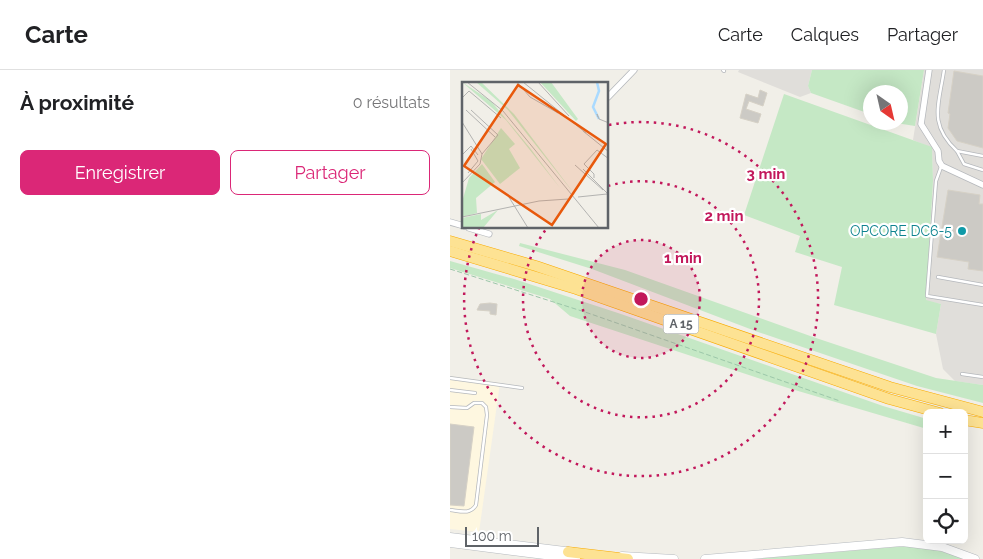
<!DOCTYPE html>
<html lang="fr">
<meta charset="utf-8">
<style>
body{margin:0;font-family:Raleway,sans-serif;background:#f6f6f6;color:#202124}
.controls{position:absolute;right:15px;bottom:15px;display:grid;overflow:hidden;border-radius:8px;box-shadow:0 5px 20px #0002}
.controls button{width:45px;height:45px;display:grid;place-items:center;padding:0;border:0;border-bottom:1px solid #e0e0e0;background:#fff;color:#202124;font:25px sans-serif}
.compass{position:absolute;left:413px;top:15px;width:45px;height:45px;border-radius:50%;background:#fff;box-shadow:0 5px 20px #0002;rotate:146deg}
.scale{position:absolute;left:15px;bottom:12px;width:74px;box-sizing:border-box;padding-left:5px;border:2px solid #5f6368;border-top:0;font-size:14px;line-height:18px;white-space:nowrap;color:#5f6368;-webkit-text-stroke:4px #fff;paint-order:stroke}
.list{margin:0;padding:0;list-style:none}
h2{display:flex;justify-content:space-between;align-items:center;height:65px;margin:0;padding:0 20px;font-size:21px}
h2 small{font-size:16px;font-weight:400;color:#757577}
.actions{display:flex;gap:10px;padding:15px 20px}
.actions a{flex:1;padding:11px 0;border:1px solid #db2777;border-radius:8px;text-align:center;font-size:18px;color:#db2777}
.actions .main{background:#db2777;color:#fff}
.icon{flex:none;width:28px;height:28px;fill:none;stroke:currentColor;stroke-width:2;stroke-linecap:round;stroke-linejoin:round}
.map{position:relative;flex:none;width:533px;height:489px;overflow:hidden}
header{display:flex;align-items:center;gap:30px;box-sizing:border-box;height:70px;padding:0 25px;background:#fff;border-bottom:1px solid #e0e0e0}
header strong{font-size:24px}
nav{display:flex;gap:28px;margin-inline-start:auto;font-size:18px}
main{display:flex}
aside{flex:1;background:#fff}
.map>svg:first-child{display:block}
.commercial{fill:#fef7e0}
.industrial{fill:#e0deda}
.green{fill:#c5e8c5}
.building{fill:#cccac5;stroke:#d6d1c6}
.lines{fill:none;stroke-linecap:round;stroke-linejoin:round}
.lane-casing{stroke:#b5b8bc;stroke-width:4}
.street-casing{stroke:#b5b8bc;stroke-width:7}
.secondary-casing{stroke:#b6babf;stroke-width:9}
.highway-casing{stroke:#f9ab00;stroke-width:11}
.path{stroke:#9cc7a9;stroke-width:1;stroke-dasharray:5 2.5;stroke-linecap:butt}
.lane{stroke:#fff;stroke-width:2.5}
.street{stroke:#fff;stroke-width:5.5}
.secondary{stroke:#fff;stroke-width:8}
.highway{stroke:#fde293;stroke-width:10}
.ring{fill:none;stroke:#c2185b;stroke-width:2.5;stroke-dasharray:2.5 5}
.culture-dot{fill:#0f9aa8;stroke:#fff;stroke-width:2}
.labels{text-anchor:middle;dominant-baseline:central;stroke-width:4.5;stroke-linejoin:round;paint-order:stroke}
.shield{fill:#fff;stroke:#8f9295;stroke-width:1}
.shield-label{font-size:12px;font-weight:bold;fill:#5f6368}
.culture-label{font-size:14px;fill:#0d838f;stroke:#fff;text-anchor:end}
.inset-river{fill:none;stroke:#aadaff;stroke-width:2.5}
.inset-road{fill:none;stroke:#b3b3b1;stroke-width:1}
.view{fill:#e8590c;fill-opacity:0.15;stroke:#e8590c;stroke-width:2.5}
.inset-edge{fill:none;stroke:#5f6368;stroke-width:2.5}
.centre{fill:#c2185b;stroke:#fff;stroke-width:2.5}
.ring-label{font-size:15px;text-anchor:middle;font-weight:bold;fill:#c2185b;stroke:#fff;stroke-width:4.5;stroke-linejoin:round;paint-order:stroke}
</style>
<header>
<strong>Carte</strong>
<nav><a>Carte</a><a>Calques</a><a>Partager</a></nav>
</header>
<main>
<aside>
<h2>À proximité<small>0 résultats</small></h2>
<ul class="list">
</ul>
<div class="actions"><a class="main">Enregistrer</a><a>Partager</a></div>
</aside>
<div class="map">
<svg width="533" height="489" viewBox="0 0 533 489">
<rect width="100%" height="100%" fill="#f1efe8"/>
<polygon class="commercial" points="0,306 50,313 29,462 0,459"/>
<g class="industrial">
<polygon points="289,0 362,0 358,16 361,23 350,27 288,2"/>
<polygon points="474,0 533,0 533,315 505,311 493,299 486,264 491,234 476,231 483,111 482,78 463,70"/>
</g>
<g class="green">
<polygon points="362,0 474,0 465,56 446,53 450,52 450,22 420,22 420,44 361,23 358,16"/>
<polygon points="334,24 482,77 483,111 476,230 491,234 486,264 384,235 392,197 345,182 350,166 294,145"/>
<polygon points="70,173 175,200 363,267 486,308 533,315 533,333 467,316 308,262 142,199 69,176"/>
<polygon points="0,191 64,209 171,244 433,336 477,349 477,359 338,318 120,246 100,229 0,198"/>
<polygon points="457,476 480,478 516,489 302,489"/>
</g>
<g class="building">
<polygon points="504,1 533,6 533,78 507,71 498,58 500,44 498,43"/>
<polygon points="310,20 317,23 313,36 299,31 296,39 311,44 308,53 290,48 296,24 308,28"/>
<polygon points="498,120 530,125 529,134 533,134 533,201 518,199 519,192 487,187"/>
<polygon points="40,233 47,234 46,245 40,244 40,241 27,240 30,234"/>
<polygon points="0,354 24,357 14,436 0,435"/>
</g>
<g class="lines">
<g class="lane-casing">
<g id="lane">
<polyline points="273,0 274,1"/>
<path d="M494 0C489 35 478 54 507 81L533 86"/>
<polyline points="507,81 514,94 533,100"/>
<polyline points="491,97 486,111 477,226 533,235"/>
<polyline points="488,207 533,215"/>
<polyline points="512,304 533,307"/>
<polyline points="0,308 72,318"/>
<polyline points="0,320 25,323"/>
<path d="M0 337 17 338 24 333H32L36 337 37 345 26 435C20 445 10 441 0 440"/>
</g>
</g>
<g class="street-casing">
<g id="street">
<polyline points="479,0 471,54 488,81 489,91 492,96 533,115"/>
<polyline points="158,27 184,0"/>
<polyline points="0,152 14,156"/>
<polyline points="19,158 39,164"/>
</g>
</g>
<g class="secondary-casing">
<g id="secondary">
<polyline points="0,467 123,482"/>
<polyline points="0,473 126,489"/>
<polyline points="172,486 224,489"/>
<polyline points="255,489 452,472 492,477 525,489"/>
</g>
</g>
<g class="highway-casing">
<g id="highway">
<polyline points="0,171 86,196 440,317 533,342"/>
<polyline points="0,181 126,219 439,329 490,343"/>
<polyline points="514,350 533,353"/>
<polyline points="118,482 178,489"/>
</g>
</g>
<polyline class="path" points="0,199 138,243 390,331"/>
<use href="#lane" class="lane"/>
<use href="#street" class="street"/>
<use href="#secondary" class="secondary"/>
<use href="#highway" class="highway"/>
</g>
<circle cx="191" cy="229" r="59" fill="#c2185b" fill-opacity=".12"/>
<g class="ring">
<circle cx="191" cy="229" r="59"/>
<path d="M158 116A118 118 0 1 1 97 158"/>
<path d="M159 55A177 177 0 1 1 29 158"/>
</g>
<circle class="culture-dot" cx="512" cy="161" r="5"/>
<g class="labels">
<rect class="shield" x="213.5" y="244.5" width="35" height="19" rx="4"/>
<g class="shield-label">
<text x="231" y="254">A 15</text>
</g>
<g class="culture-label">
<text x="502" y="161">OPCORE DC6-5</text>
</g>
</g>
<g transform="translate(12 12)">
<rect width="146" height="146" fill="#f1efe8"/>
<path d="M0 0 29 19 68 66 98 106 44 38ZM14 0H19L52 32 114 114 46 28ZM78 0H89L116 37 114 39ZM39 46 53 62 47 67 58 86 38 102 19 77ZM20 82 33 100 14 116 15 131 0 135V120L7 96ZM36 128 21 146H0V136L19 132V138Z" fill="#c5e8c5"/>
<path class="inset-river" d="M135 0 137 9 131 25 137 37"/>
<path class="inset-road" d="M5 0 41 29 137 146M55 0 68 15 96 31M61 0 124 51M76 0 107 34M0 16 7 9 39 36M4 28 33 55M9 28 36 53 20 72M136 35 135 32 137 37 147 41M0 40 20 72M121 49 147 70M0 73 9 64 16 73M113 83 141 108M121 87 146 112M6 91 16 79 9 67M132 96V92L122 82 135 68 147 77M0 101 18 82 20 72M45 112 66 146M116 115 145 112M0 135 77 119 106 117"/>
<path class="view" d="M56 3 144 62 90 143 2 84Z"/>
<rect width="146" height="146" class="inset-edge"/>
</g>
<circle cx="191" cy="229" r="8" class="centre"/>
<g class="ring-label">
<text x="316" y="109">3 min</text>
<text x="274" y="151">2 min</text>
<text x="233" y="193">1 min</text>
</g>
</svg>
<div class="controls">
<button>+</button>
<button>−</button>
<button><svg class="icon" aria-label="locate" viewBox="0 0 24 24"><circle cx="12" cy="12" r="6"/><path d="M12 2v4M12 18v4M2 12h4M18 12h4"/></svg></button>
</div>
<svg class="compass" viewBox="-18 -18 36 36"><path d="M0-13l5 13h-10z" fill="#e53935"/><path d="M0 13l5-13h-10z" fill="#757577"/></svg>
<div class="scale">100 m</div>
</div>
</main>
